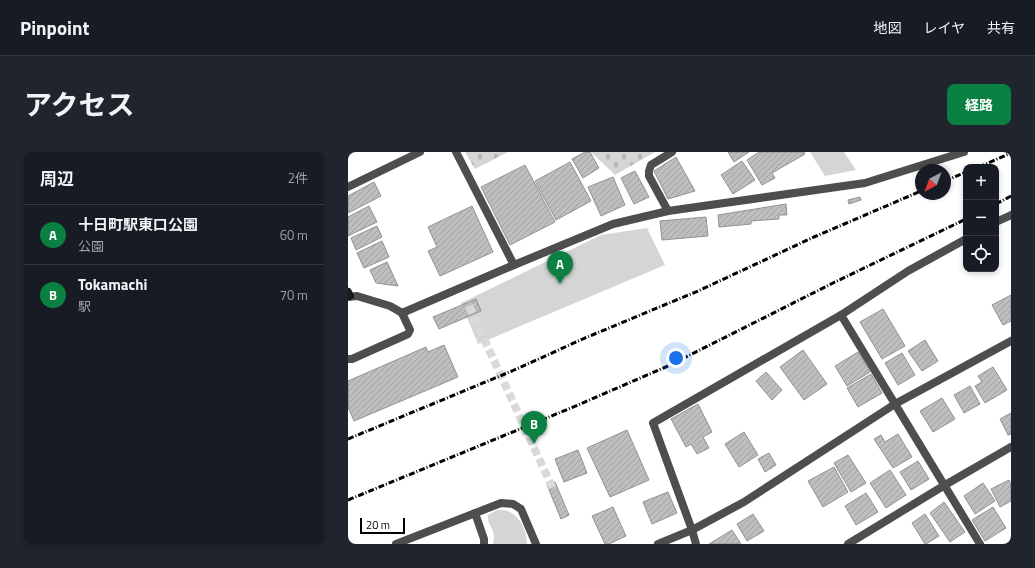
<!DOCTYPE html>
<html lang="ja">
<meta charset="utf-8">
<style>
body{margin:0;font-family:"Titillium Web","Noto Sans JP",sans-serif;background:#20242c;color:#f1f3f6}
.controls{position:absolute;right:12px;top:12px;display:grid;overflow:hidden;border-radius:8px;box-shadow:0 2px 6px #0003}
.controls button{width:36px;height:36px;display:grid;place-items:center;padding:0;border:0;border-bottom:1px solid #363941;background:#171b24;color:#f1f3f6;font:20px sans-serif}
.compass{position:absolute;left:567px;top:12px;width:36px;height:36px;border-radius:50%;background:#171b24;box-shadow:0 2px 6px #0003;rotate:221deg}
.scale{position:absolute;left:12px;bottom:10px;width:45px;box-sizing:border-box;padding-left:4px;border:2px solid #000;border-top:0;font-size:11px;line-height:14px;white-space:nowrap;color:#000;-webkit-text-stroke:3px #fff;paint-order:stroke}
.you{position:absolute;left:328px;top:206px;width:14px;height:14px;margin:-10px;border:3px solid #fff;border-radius:50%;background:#1a73e8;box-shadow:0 0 0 6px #1a73e833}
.badge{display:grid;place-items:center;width:26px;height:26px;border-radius:50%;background:#0b8043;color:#fff;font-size:13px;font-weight:700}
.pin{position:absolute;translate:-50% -33px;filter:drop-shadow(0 1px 2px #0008)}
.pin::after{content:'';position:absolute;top:21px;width:14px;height:12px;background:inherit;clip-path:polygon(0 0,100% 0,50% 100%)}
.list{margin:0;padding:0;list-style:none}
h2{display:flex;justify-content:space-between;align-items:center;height:52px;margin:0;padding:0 16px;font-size:17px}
h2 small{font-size:13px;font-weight:400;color:#9ea1a6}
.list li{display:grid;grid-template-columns:26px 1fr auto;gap:12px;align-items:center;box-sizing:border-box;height:60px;padding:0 16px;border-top:1px solid #363941}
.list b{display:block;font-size:15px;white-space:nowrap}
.list p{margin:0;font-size:13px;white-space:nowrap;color:#9ea1a6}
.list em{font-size:13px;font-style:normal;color:#9ea1a6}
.icon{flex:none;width:22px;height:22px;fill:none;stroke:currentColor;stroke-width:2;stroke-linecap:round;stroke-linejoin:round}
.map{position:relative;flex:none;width:663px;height:392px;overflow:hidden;border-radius:8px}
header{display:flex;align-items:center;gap:24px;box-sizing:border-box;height:56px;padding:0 20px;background:#171b24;border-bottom:1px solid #363941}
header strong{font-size:19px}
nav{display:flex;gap:22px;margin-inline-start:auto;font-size:14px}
.intro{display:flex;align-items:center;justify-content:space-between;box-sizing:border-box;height:96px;padding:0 24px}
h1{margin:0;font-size:28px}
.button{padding:10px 18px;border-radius:8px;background:#0b8043;color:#fff;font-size:14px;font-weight:700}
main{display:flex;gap:24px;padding:0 24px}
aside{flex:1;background:#171b24;border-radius:8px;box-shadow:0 2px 6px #0003}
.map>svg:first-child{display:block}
.green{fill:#d5d5d5}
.cemetery{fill:url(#cemetery-stones)}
.building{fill:url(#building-hatch);stroke:#929292}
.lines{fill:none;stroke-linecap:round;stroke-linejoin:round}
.pedestrian-tunnel{stroke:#d9d9d9;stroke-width:8;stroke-dasharray:8 4;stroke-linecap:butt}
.service{stroke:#4e4e4e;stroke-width:8}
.minor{stroke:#4e4e4e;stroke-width:8}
.secondary{stroke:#1b1b1b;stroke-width:8}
.rail{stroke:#000;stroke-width:3;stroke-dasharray:6 2 1 2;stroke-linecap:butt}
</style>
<header>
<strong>Pinpoint</strong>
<nav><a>地図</a><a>レイヤ</a><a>共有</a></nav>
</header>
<div class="intro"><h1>アクセス</h1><a class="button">経路</a></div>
<main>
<aside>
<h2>周辺<small>2件</small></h2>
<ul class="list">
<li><span class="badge">A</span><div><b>十日町駅東口公園</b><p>公園</p></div><em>60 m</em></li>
<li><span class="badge">B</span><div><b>Tokamachi</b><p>駅</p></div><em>70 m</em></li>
</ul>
</aside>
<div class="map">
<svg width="663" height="392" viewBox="0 0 663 392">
<defs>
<pattern id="cemetery-stones" width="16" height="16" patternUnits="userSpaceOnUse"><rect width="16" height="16" fill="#d5d5d5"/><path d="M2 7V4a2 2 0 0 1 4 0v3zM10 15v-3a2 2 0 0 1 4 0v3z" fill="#b5b5b5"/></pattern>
<pattern id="building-hatch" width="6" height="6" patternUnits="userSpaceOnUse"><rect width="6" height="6" fill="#bebebe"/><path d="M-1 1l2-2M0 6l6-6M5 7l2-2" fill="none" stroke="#a2a2a2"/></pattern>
</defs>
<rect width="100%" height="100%" fill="#fff"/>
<g class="green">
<polygon points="462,0 496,0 508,18 477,24"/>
<polygon points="299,76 317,113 130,192 113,151 253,83"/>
<path d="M149 358C153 358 159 358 162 360 173 366 179 380 179 392H145C145 390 146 388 146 385 146 376 139 373 140 363Z"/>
</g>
<g class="cemetery">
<polygon points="117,0 160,0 127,17"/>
<polygon points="243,0 307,0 267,23"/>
</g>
<g class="building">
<polygon points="237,0 242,0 251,16 235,26 224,7"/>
<polygon points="380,0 401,0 386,10"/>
<polygon points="411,0 456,0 457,2 424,21 427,26 414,33 399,8"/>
<polygon points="328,5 347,39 320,47 306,19"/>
<polygon points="394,9 407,28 385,42 373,23"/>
<polygon points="222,10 243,49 208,68 187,29"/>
<polygon points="177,13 207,70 162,93 133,35"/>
<polygon points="287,19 301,45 286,52 273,26"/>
<polygon points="265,25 277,53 253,64 240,35"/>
<polygon points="26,30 33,44 0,61 0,44"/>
<polygon points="512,45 513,48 501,52 500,48"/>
<polygon points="438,52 439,63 431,63 431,67 403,69 403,72 371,75 370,63"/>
<polygon points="21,54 29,70 0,84 0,65"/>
<polygon points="124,54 145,100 92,124 80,99 89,95 80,75"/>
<polygon points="358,65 360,84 314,88 312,69"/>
<polygon points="29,74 34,85 8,98 3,86"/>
<polygon points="34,89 41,105 16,116 9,101"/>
<polygon points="39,110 50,134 28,131 22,118"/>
<polygon points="663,143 663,169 655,173 644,153"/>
<polygon points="128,147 133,159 91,177 85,165"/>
<polygon points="535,157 557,194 534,207 512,170"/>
<polygon points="577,188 590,209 574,219 560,199"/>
<polygon points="96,193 110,225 6,269 0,255 0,229 78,195 80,200"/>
<polygon points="455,198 479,232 456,248 432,215"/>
<polygon points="510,200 522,220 499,234 487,214"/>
<polygon points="554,201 567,223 550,233 537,211"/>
<polygon points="645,215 659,238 637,251 627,234 634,230 630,224"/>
<polygon points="418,220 434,238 424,248 408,229"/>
<polygon points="523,222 534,241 510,255 499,236"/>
<polygon points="622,234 632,252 616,261 606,243"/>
<polygon points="594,246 607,267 585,280 572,259"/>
<polygon points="350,252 364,280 355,285 361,296 349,302 343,292 338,295 323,267"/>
<polygon points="663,261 663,282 660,283 652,267"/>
<polygon points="279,278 301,328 262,345 239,296"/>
<polygon points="396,280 410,303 391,315 377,292"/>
<polygon points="550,282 564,305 545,316 526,287 533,283 537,290"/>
<polygon points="230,298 239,321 216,330 207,307"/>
<polygon points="421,301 428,313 417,320 410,307"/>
<polygon points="500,303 518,331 503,340 486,311"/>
<polygon points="570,309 581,327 563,338 552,320"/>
<polygon points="486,315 500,340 475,355 460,329"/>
<polygon points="542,318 558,343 538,356 522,331"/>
<polygon points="661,328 663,332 663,349 652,355 643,337"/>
<polygon points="207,330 221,363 213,367 199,333"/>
<polygon points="635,331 647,349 627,362 616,344"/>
<polygon points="320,340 329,361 304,372 295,350"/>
<polygon points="518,341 530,360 508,373 497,354"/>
<polygon points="596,350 617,380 602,390 582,361"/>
<polygon points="265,355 278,384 261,392 257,392 244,364"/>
<polygon points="645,355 658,376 637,389 624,368"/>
<polygon points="405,362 416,379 399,389 389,372"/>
<polygon points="577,362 591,384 578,392 577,392 564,371"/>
<polygon points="384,378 393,392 361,392"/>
</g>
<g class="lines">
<polyline class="pedestrian-tunnel" points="121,154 205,337"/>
<g class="service">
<polyline points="0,35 72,0"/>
<polyline points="127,361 136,387 136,392"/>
</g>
<g class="minor">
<polyline points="108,0 166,113"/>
<polyline points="320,59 301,24 301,19 303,13 324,0"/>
<polyline points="648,70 663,63"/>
<polyline points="0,145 9,144 42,154 49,158 54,161 62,178 60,182 4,207 0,207"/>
<polyline points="54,161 166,113 265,72 320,59 517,31 616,0"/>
<polyline points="493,163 632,392"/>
<polyline points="48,392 153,351 165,352 173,357 188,392"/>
<polyline points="310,392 344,378 396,350 547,252 663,189"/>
<polyline points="348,392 344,378 305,271 493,163 560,119 618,87"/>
<polyline points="500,392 597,333 663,295"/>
</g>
<polyline class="secondary" points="0,140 2,144"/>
<g class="rail">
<polyline points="631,15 663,1"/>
<polyline points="597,29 618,20"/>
<polyline points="648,52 663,44"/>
<polyline points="0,287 164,219 237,186 350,139 466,85 573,39"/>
<polyline points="0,348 230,253 320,214 485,131 618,67"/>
</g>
</g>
</svg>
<div class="controls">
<button>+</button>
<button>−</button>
<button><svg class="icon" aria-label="locate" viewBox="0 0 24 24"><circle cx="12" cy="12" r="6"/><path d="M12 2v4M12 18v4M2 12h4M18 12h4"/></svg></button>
</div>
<svg class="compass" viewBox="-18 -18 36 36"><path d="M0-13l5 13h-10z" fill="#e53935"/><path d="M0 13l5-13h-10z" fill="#9ea1a6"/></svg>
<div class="scale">20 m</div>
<div class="you"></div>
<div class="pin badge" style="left:212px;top:132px">A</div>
<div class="pin badge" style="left:186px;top:292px">B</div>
</div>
</main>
